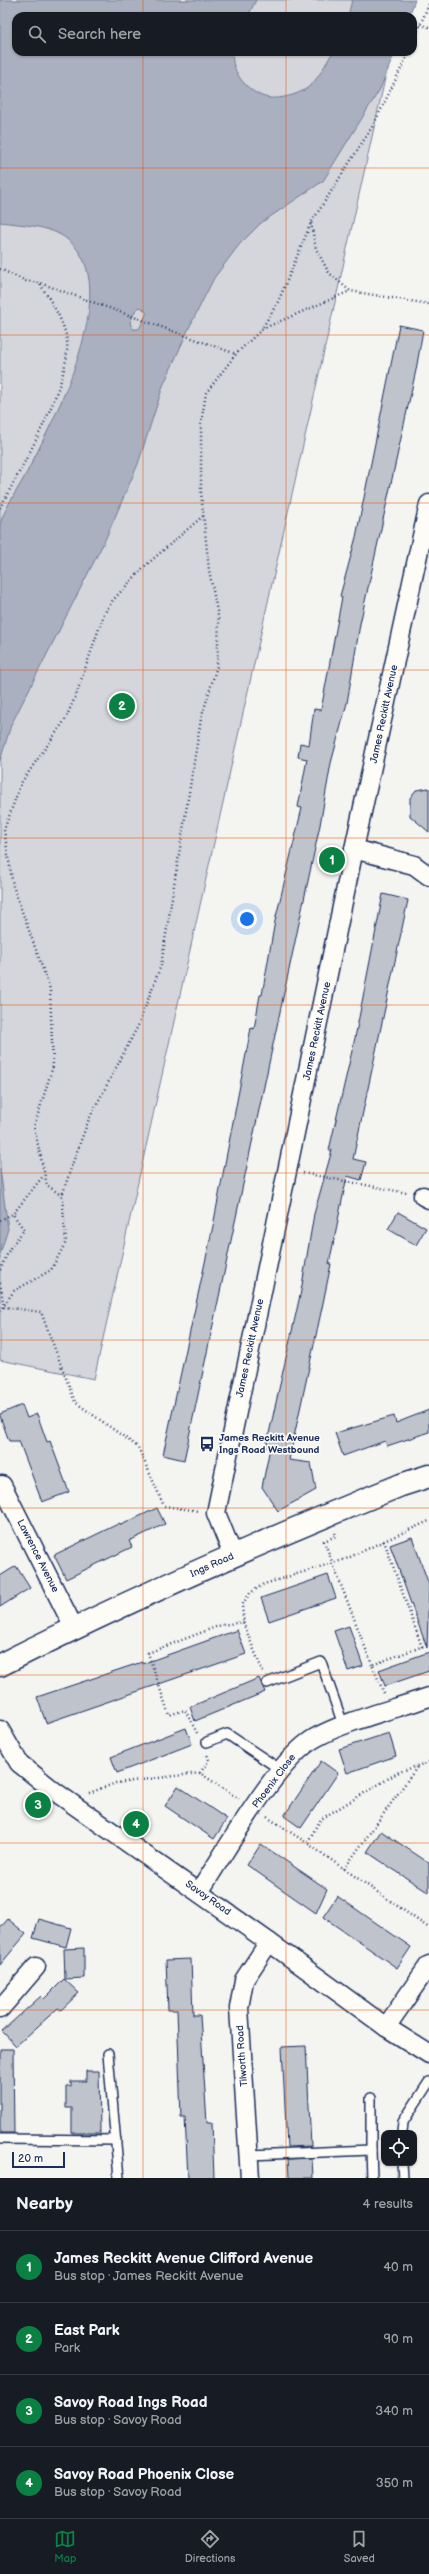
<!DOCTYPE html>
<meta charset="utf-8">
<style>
body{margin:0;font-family:"Balsamiq Sans",sans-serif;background:#242831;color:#f1f3f6}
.controls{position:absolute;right:12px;bottom:12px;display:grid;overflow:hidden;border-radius:8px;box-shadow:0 1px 3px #0004}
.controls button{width:36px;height:36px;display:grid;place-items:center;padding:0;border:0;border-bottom:1px solid #363941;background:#171b24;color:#f1f3f6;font:20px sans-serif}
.scale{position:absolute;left:12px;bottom:10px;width:53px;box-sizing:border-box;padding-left:4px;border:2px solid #1b2f5e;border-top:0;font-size:11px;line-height:14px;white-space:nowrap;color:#1b2f5e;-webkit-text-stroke:3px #fdfcf7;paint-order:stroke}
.you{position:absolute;left:247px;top:919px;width:14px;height:14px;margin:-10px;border:3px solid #fff;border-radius:50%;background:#1a73e8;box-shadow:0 0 0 6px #1a73e833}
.badge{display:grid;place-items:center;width:26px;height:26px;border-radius:50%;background:#0b8043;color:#fff;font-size:13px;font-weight:700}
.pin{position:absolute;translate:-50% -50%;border:2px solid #fff;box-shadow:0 1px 4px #0006}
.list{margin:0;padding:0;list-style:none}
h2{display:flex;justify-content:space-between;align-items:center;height:52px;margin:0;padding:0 16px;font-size:17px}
h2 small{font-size:13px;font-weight:400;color:#9ea1a6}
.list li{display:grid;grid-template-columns:26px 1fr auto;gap:12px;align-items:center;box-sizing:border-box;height:72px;padding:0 16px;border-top:1px solid #363941}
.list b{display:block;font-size:15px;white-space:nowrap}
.list p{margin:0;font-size:13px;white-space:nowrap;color:#9ea1a6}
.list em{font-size:13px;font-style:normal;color:#9ea1a6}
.icon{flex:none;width:22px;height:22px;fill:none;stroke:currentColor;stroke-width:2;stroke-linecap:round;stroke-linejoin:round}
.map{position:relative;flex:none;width:429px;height:2178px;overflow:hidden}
.search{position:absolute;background:#171b24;box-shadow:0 1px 3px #0004;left:12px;right:12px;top:12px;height:44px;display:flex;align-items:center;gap:10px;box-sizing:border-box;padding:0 14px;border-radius:12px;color:#9ea1a6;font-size:15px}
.sheet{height:340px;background:#171b24}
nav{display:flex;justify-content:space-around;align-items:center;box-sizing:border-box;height:56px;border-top:1px solid #363941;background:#171b24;font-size:11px;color:#9ea1a6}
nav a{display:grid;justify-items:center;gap:2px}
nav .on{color:#0b8043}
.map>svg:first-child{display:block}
.green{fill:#d4d6db;stroke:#78829c}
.water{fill:#aab0bf;stroke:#717c98;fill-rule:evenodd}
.building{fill:#bfc3cc;stroke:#1b2f5e}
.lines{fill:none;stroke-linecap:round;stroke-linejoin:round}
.lane-casing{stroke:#1b2f5e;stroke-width:12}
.street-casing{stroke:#1b2f5e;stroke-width:21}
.secondary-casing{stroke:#1b2f5e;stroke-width:25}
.path{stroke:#1b2f5e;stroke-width:2.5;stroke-dasharray:1 3;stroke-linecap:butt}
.lane{stroke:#fdfcf7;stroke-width:9}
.street{stroke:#fdfcf7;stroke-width:18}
.secondary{stroke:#fdfcf7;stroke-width:22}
.grid{fill:none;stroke:#e8590c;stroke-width:1;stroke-opacity:0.55}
.labels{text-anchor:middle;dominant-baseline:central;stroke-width:3.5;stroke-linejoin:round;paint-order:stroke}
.street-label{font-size:10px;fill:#1b2f5e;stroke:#fdfcf7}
.poi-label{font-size:10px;font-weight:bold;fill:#1b2f5e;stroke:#fdfcf7;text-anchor:start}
</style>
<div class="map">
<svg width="429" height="2178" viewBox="0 0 429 2178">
<rect width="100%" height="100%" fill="#f4f4f1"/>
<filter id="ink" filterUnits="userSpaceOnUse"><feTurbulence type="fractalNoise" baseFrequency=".025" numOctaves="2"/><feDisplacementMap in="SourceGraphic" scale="8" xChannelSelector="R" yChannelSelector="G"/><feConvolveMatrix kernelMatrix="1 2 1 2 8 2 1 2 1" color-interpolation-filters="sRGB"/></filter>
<g filter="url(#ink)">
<polygon class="green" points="0,0 402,0 399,16 16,16 16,52 391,52 94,1379 0,1360"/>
<g class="water">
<path d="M0 0H256L248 16H16V52H233C229 72 251 96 270 98 281 99 296 95 306 89 318 81 325 64 333 52H395L380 89 323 181 261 223 239 245 214 278 189 328 163 386 138 464 105 540 11 725 0 761C0 705 0 649 0 593 0 574 0 542 0 525 3 510 20 486 27 472 53 421 126 286 68 240 50 225 22 225 0 222ZM141 307 147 313 139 329H133L130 323 136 309Z"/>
<polygon points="352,0 415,0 409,16 348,16"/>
<polygon points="0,1168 8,1229 0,1254"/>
</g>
<g class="building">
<polygon points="399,325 423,330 416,370 360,624 347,703 331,763 320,825 184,1460 163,1455 213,1226 251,1028 254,1029 260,995 262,995 275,921 302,808 298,807 307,759 298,757 300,743 309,745 314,709 321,710 342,597 340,596 356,537"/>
<polygon points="429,788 429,832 410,816 410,798 416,790"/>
<polygon points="383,894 408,900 353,1159 366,1162 361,1180 347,1176 329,1264 331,1264 323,1303 289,1460 311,1463 316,1490 278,1511 262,1487 270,1448 266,1447 301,1291 314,1214 332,1150 329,1150 355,1038"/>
<polygon points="398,1212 426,1228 416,1245 388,1229"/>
<polygon points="22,1405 27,1418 37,1414 47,1442 50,1441 69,1492 42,1502 19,1441 9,1441 0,1416 0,1414"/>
<polygon points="429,1410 429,1432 387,1446 385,1441 343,1456 335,1433 394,1416 396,1423"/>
<polygon points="157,1508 165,1524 129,1541 132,1547 66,1579 54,1555 120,1523 121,1525"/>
<polygon points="412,1537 429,1585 427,1648 390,1545"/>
<polygon points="16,1566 30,1588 0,1607 0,1576"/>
<polygon points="328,1575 336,1598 269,1621 261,1598"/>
<polygon points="349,1626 363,1666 348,1671 334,1631"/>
<polygon points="237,1630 246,1654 46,1723 37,1697 142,1662 142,1664"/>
<polygon points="429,1652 429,1671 385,1686 379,1670"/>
<polygon points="259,1678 265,1692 195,1721 190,1707"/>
<polygon points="186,1728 192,1744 117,1773 111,1757"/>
<polygon points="389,1733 396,1756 347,1773 339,1749"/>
<polygon points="321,1761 338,1773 301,1828 284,1816"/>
<polygon points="178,1786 227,1819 214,1839 165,1806"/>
<polygon points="381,1831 429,1863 429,1893 367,1852"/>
<polygon points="261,1844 327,1889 316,1913 247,1865"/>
<polygon points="337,1896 411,1947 397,1968 323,1917"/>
<polygon points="8,1919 26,1934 0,1965 0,1928"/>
<polygon points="39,1919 71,1928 66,1947 33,1938"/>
<polygon points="84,1948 84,1978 65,1979 64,1949"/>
<polygon points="191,1959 193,2015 200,2015 207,2123 212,2123 214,2178 188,2178 185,2117 181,2117 177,2010 168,2010 166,1960"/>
<polygon points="64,1979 79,1993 61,2010 58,2008 16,2046 2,2031 41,1996 44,1999"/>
<polygon points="306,2046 311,2146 287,2147 282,2047"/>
<polygon points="0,2049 13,2049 14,2133 0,2133"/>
<polygon points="86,2071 99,2071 100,2133 72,2133 72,2108 66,2108 66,2086 71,2086 71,2081 86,2081"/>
<polygon points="312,2158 313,2178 289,2178 288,2159"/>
</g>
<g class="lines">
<g class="lane-casing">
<g id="lane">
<polyline points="267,1683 321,1662 344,1727"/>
<polyline points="207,1742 227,1734 281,1770"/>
<polyline points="108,2054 119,2178"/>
<polyline points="402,2133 403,2122 429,2082"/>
<polyline points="0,2139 116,2140"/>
<polyline points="371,2150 372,2178"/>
<polyline points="249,2155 371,2150 371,2098"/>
<polyline points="402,2163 403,2178"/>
</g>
</g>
<g class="street-casing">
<g id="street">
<polyline points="354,849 414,865 429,876"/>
<polyline points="423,1196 429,1199"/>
<polyline points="2,1485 74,1628"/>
<polyline points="233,1555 216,1513 354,849 429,504"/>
<polyline points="0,1730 19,1763 54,1791 269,1942 386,2027 429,2054"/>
<path d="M199 1892C225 1853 277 1759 315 1738 345 1721 395 1709 429 1697"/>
<polyline points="0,2009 36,1967"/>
<polyline points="386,2027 429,1965"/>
<polyline points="250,2178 239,2008 244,1980 269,1942"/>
</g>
</g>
<g class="secondary-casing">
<path id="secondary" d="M0 1665C131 1599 265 1540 401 1485L429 1476"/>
</g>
<g class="path">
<polyline points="420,25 429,27"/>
<polyline points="413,42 429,4"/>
<polyline points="311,223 316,249 329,273 350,291 429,304"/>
<polyline points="0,269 26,281 40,283 236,354"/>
<polyline points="262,329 350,291"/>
<path d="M0 508C20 469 76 377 66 335 61 316 50 300 40 284"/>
<polyline points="303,1173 407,1193"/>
<polyline points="62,1196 47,1185 34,1127 53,1066 50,989 13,886 4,830 21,783 65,720 76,695 104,614 113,600 145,566 203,516"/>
<polyline points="0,1220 13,1214"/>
<polyline points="0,1270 10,1248 24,1230 13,1214 44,1175"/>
<polyline points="0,1283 4,1307 41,1312 75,1402 138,1447 164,1506 199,1511"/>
<polyline points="0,1311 14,1291 51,1270 66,1242 62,1196 73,1162 89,1119 138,1026 161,965 201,719 217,666 219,621 209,570 201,492 201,424 206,393 236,354 261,330 278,302 311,223 374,124 409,52"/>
<polyline points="335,1533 336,1536 324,1541 372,1665"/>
<polyline points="422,1647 384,1541 429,1521"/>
<polyline points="263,1672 244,1625 242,1605 250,1593 264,1584 346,1559 384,1541"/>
<polyline points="384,1693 372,1665 429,1644"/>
<polyline points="197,1733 185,1710 169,1715 148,1653 221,1625 244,1622"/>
<polyline points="429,1762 399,1772 321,1819 307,1843 429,1928"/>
<polyline points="200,1773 209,1760 207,1754"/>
<polyline points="89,1793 116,1783 200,1773 239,1799"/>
<polyline points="267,1817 307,1843"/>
<polyline points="344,1869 417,1767"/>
</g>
<use href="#lane" class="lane"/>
<use href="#street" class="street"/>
<use href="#secondary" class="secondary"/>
</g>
</g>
<path class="grid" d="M143 0V16M286 0V16M143 52V2178M286 52V2178M0 168H429M0 335H429M0 503H429M0 670H429M0 838H429M0 1005H429M0 1173H429M0 1340H429M0 1508H429M0 1675H429M0 1843H429M0 2010H429"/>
<defs>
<g id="bus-bare" transform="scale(1.2)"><path d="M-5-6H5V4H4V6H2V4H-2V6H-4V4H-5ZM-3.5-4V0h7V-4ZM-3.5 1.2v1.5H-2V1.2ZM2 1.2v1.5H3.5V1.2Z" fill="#1b2f5e" stroke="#fdfcf7" stroke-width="2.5" paint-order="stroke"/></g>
</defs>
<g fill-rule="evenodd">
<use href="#bus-bare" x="207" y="1444"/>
</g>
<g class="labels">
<g class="street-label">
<text transform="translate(384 714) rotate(-78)">James Reckitt Avenue</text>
<text transform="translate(317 1031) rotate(-78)">James Reckitt Avenue</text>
<text transform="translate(250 1348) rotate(-78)">James Reckitt Avenue</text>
<text transform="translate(38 1556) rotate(63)">Lawrence Avenue</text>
<text transform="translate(212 1565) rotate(-24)">Ings Road</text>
<text transform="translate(274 1781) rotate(-53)">Phoenix Close</text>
<text transform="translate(208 1898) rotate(35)">Savoy Road</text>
<text transform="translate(242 2056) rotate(-94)">Tilworth Road</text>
</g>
<g class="poi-label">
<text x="219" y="1438">James Reckitt Avenue<tspan x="219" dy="12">Ings Road Westbound</tspan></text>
</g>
</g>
</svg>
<div class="controls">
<button><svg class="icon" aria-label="locate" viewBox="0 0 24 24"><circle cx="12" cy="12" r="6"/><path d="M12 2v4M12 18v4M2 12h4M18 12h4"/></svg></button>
</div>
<div class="scale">20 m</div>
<div class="you"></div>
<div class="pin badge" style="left:332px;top:860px">1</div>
<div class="pin badge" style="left:122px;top:706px">2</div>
<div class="pin badge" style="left:38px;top:1805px">3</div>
<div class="pin badge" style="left:136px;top:1824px">4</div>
<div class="search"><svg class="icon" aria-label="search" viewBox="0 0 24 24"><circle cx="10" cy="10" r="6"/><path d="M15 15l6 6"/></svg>Search here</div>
</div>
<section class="sheet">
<h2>Nearby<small>4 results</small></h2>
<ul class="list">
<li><span class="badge">1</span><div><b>James Reckitt Avenue Clifford Avenue</b><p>Bus stop · James Reckitt Avenue</p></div><em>40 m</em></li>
<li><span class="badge">2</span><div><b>East Park</b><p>Park</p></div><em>90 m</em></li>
<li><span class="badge">3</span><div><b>Savoy Road Ings Road</b><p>Bus stop · Savoy Road</p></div><em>340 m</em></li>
<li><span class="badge">4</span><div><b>Savoy Road Phoenix Close</b><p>Bus stop · Savoy Road</p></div><em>350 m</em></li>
</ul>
</section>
<nav>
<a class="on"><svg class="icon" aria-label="map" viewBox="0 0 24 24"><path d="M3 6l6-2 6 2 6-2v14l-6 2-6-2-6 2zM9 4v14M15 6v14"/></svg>Map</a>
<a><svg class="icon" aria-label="directions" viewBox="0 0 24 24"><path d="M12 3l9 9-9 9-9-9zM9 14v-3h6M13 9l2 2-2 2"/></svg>Directions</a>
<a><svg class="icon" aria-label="saved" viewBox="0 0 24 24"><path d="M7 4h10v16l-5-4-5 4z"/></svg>Saved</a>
</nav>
